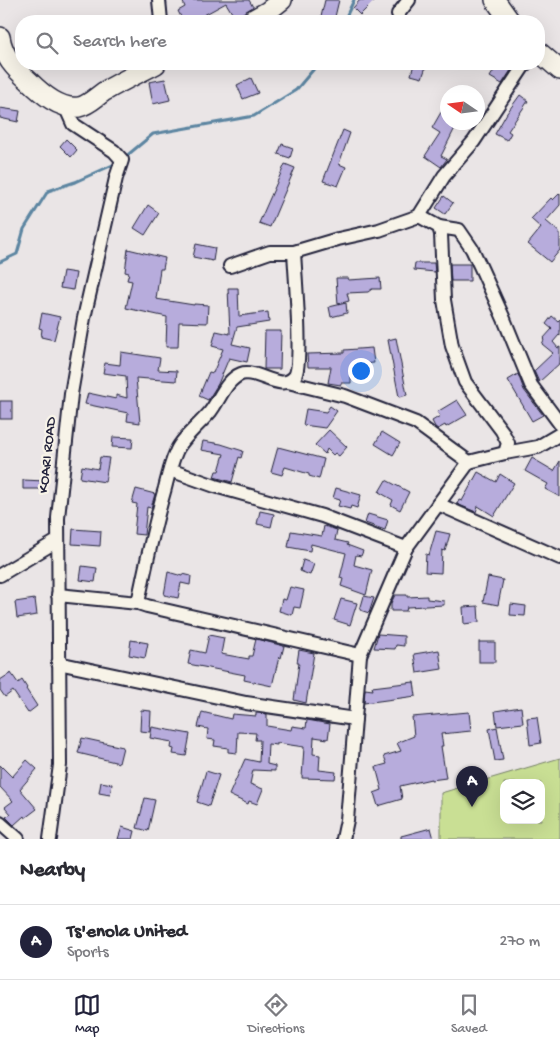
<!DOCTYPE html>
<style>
body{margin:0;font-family:"Gochi Hand",sans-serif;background:#f2f2f3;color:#2b2b33}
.controls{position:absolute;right:15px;bottom:15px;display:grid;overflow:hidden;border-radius:10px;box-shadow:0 5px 20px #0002}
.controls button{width:45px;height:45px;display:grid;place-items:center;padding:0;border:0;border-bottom:1px solid #e1e1e2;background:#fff;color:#2b2b33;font:25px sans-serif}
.compass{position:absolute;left:440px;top:85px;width:45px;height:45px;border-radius:50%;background:#fff;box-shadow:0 5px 20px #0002;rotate:283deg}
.you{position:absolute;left:360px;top:370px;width:18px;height:18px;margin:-12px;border:4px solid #fff;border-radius:50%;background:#1a73e8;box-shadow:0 0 0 8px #1a73e833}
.badge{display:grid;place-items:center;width:32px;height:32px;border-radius:50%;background:#22223b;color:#fff;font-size:16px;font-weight:700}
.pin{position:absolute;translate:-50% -41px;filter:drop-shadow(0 1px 2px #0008)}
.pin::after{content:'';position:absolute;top:26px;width:18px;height:15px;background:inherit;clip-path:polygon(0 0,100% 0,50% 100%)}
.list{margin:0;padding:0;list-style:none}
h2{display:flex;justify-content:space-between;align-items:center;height:65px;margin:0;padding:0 20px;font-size:21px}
h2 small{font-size:16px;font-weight:400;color:#7c7c81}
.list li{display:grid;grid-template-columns:32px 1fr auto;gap:15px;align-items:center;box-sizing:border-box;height:75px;padding:0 20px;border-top:1px solid #e1e1e2}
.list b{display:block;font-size:19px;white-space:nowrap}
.list p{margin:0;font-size:16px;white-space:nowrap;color:#7c7c81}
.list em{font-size:16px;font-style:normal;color:#7c7c81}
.icon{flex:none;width:28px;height:28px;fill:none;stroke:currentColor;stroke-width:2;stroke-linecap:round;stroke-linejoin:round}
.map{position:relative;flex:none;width:560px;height:839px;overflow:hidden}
.search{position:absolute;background:#fff;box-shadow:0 5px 20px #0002;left:15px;right:15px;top:15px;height:55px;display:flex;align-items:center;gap:12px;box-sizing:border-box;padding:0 18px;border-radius:20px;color:#7c7c81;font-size:19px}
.sheet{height:140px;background:#fff}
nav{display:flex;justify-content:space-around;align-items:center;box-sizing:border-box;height:70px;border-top:1px solid #e1e1e2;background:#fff;font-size:14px;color:#7c7c81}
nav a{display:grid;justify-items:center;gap:2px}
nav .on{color:#22223b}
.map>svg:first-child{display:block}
.green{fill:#c9df94;stroke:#768068;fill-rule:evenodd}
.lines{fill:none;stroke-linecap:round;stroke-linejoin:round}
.stream{stroke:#5c85a1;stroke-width:3}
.building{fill:#b7acdc;stroke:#22223b}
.street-casing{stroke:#22223b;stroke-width:16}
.secondary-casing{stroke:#22223b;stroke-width:22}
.street{stroke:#f7f3e8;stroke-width:12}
.secondary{stroke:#f7f3e8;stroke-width:19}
.labels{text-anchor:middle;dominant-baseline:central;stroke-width:4.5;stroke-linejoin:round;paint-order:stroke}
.street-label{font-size:15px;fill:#22223b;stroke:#f7f3e8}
</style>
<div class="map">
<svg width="560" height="839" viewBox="0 0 560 839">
<rect width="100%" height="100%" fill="#eae5e6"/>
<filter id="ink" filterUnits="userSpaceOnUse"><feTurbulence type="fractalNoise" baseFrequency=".02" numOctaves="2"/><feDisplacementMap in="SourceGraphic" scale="10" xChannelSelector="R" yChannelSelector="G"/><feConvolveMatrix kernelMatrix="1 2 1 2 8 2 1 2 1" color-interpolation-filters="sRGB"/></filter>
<g filter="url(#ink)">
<path class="green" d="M560 758V839H441V793ZM504 783H541V820H504Z"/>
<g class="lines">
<g class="stream">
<polyline points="344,21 354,0"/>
<polyline points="124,158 153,134 254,116 296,90 318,64"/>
<polyline points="0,262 17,254 24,229 48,191 75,182 117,163"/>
</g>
</g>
<g class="building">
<polygon points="182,0 249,0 253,7 235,18 226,3 204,15 205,16 196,21 183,21 178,11 185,7"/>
<polygon points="325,0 339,0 334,21 320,21"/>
<polygon points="360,0 375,0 360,15 353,8"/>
<polygon points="414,64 427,64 422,78 411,75"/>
<polygon points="498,64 515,64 502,84 490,77"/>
<polygon points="251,78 258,93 243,99 237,85"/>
<polygon points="165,79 170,100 153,104 149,82"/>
<polygon points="520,95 528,101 508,131 511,133 507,140 495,134 507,113"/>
<polygon points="448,100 448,122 458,122 441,156 447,159 441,167 425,156 440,133 432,128"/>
<polygon points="0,108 20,111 18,122 0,118"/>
<polygon points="343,130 350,133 339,164 346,167 338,186 323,181"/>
<polygon points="66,139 77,150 71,157 60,146"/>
<polygon points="282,144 293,148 290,158 278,154"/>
<polygon points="285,164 295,168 270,227 259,223"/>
<polygon points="560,193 560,205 546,221 560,233 560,250 550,262 528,244 541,228 531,219 551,198 553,200"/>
<polygon points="444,196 453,203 445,214 436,208"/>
<polygon points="148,205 159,213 145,235 134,228"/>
<polygon points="196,244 215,248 213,261 193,257"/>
<polygon points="128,249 165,258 163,269 160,269 156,299 194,305 194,304 208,305 207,323 179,322 178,347 166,347 167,317 126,308 132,281 127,280 129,273 125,272"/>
<polygon points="415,263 434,263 435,272 414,270"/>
<polygon points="450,264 470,264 470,281 451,281"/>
<polygon points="63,271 76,273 73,290 60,288"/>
<polygon points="336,278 348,278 348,280 380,278 381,289 372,289 368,292 347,293 349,301 338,304"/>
<polygon points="228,288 238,288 239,316 268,312 269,322 237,327 232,344 250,348 247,362 229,358 218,384 208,400 199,396 209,372 213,373 223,349 212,346 216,331 230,334"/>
<polygon points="346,303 347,313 331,317 329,307"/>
<polygon points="42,313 60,317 54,340 41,337 42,329 39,328"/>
<polygon points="552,316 558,321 560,319 560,336 559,335 553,342 558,348 560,347 560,363 539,382 534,371 553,353 542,344 544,340 543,339 552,329 546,324"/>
<polygon points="265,331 281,331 280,369 264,369"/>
<polygon points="396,338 407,395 399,397 388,340"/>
<polygon points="372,348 374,363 351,365 351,383 341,383 341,385 328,383 331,367 308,367 307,354 344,353 344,350"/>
<polygon points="121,352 160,358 158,370 177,371 176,381 136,378 140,423 127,421 128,413 85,404 88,393 116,399 116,395 127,398 126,376 103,373 105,363 120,365"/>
<polygon points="518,374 524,390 543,415 532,421 508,380"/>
<polygon points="457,400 467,415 446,427 445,425 438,429 435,427 432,421 440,416 437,412"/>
<rect x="0" y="401" width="12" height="18"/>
<polygon points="330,406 337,411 325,428 303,425 306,409 326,412"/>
<polygon points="329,430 347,447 339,456 335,453 333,455 327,449 325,454 315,445"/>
<polygon points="382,432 400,443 393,455 375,444"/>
<polygon points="113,437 133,438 132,448 112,447"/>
<polygon points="203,441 221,444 243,451 241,458 239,457 232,482 214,477 216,471 219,471 224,454 201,450"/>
<polygon points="278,447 324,459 319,479 309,476 309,474 285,467 282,475 271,472"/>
<polygon points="100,457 109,458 105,482 80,478 82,466 98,469"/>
<polygon points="532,458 554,471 560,461 560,497 545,489 548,484 525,471"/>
<polygon points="478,472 496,482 500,474 514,483 494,516 478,506 476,512 457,504 459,500 462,501"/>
<polygon points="23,480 45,481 45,489 23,489"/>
<polygon points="386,480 409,492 400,510 391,505 393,500 379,492"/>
<polygon points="336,488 361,495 357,508 351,506 350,509 338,506 340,500 333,498"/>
<polygon points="136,489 155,494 151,508 147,507 144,535 134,534 137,504 132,503"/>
<polygon points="260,511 274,514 271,527 257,524"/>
<polygon points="368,514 388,520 385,530 365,523"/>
<polygon points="324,526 337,530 335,540 348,543 347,545 363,551 361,556 356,555 354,565 372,570 366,595 341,586 343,579 340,578 346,553 311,544 310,551 288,547 291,531 322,536"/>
<polygon points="73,529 101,531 100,546 72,544"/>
<polygon points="436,531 450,534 445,551 442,550 441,573 425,572 426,554 429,555"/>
<polygon points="303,560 314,564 310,575 300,571"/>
<polygon points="82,566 97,568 95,582 80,580"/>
<polygon points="168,572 182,576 183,574 191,576 190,585 181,583 178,598 164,595"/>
<polygon points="488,577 503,580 498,605 483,602"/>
<polygon points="290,587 304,590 300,608 294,607 292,615 279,611 282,599 286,600"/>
<polygon points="395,595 407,595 407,597 427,596 427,599 444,601 444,605 407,607 406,611 391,611 391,603"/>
<polygon points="364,596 374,598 369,613 360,610"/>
<polygon points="35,599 37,615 17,618 15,602"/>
<polygon points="341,599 357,603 350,625 334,620"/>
<polygon points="511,604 526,606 525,616 510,615"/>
<polygon points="478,606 479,622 464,624 463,607"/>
<polygon points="378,634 404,636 404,646 396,645 395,649 374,648"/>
<polygon points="209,635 224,638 221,654 249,659 249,656 252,656 256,639 284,646 281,658 279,657 272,686 244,680 245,675 188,664 191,650 205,653"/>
<polygon points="131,640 148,643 145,658 129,655"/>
<rect x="479" y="642" width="16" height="20"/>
<polygon points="299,650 314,653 306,703 294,700 299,663 297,663"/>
<polygon points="439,650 442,669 417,673 414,654"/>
<polygon points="11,673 18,683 22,680 27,688 26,689 37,706 28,713 13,691 5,697 0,690 0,680"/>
<polygon points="414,682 416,696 364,703 365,689 373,690 372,687"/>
<polygon points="521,707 523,723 497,726 495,711"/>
<polygon points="141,710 151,711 150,732 140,731"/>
<polygon points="202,712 231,719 232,714 256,716 256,713 267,714 267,726 291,730 292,726 306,728 307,720 330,724 328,739 314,737 313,754 320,755 319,770 336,772 335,779 302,778 304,747 277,743 277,745 268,744 267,764 275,766 275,771 253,770 250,784 263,789 257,804 249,801 248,804 229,795 245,759 259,762 260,740 255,740 256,733 238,732 237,753 228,752 228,748 214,746 215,740 207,739 208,729 198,727"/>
<polygon points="469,712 471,731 441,734 443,746 441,746 446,778 431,780 431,779 400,786 402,799 378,806 374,793 382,790 376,767 387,764 384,756 401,751 397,743 414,736 412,717"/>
<polygon points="537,717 541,743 530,745 527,718"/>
<polygon points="152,727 190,734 186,756 173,754 174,749 171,748 172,742 150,738"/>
<polygon points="497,727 503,760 495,761 489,729"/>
<polygon points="82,738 123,747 119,763 78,753"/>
<polygon points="27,760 37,769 20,789 37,809 25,818 24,816 14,825 6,817 11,814 5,807 13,801 0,787 0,765 12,777"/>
<polygon points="206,771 219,775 209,806 197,802"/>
<polygon points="101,782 112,784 110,795 99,793"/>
<polygon points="145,798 155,800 148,831 137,828"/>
<polygon points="122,827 135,831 133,839 118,839"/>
<polygon points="431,828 434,839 401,839 401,836"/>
</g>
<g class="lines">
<g class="street-casing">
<g id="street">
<polyline points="159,0 161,21"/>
<polyline points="398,14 409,0"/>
<polyline points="419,216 439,227 441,234 444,300 452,346 465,382 502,431 508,443 505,453"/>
<polyline points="439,227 459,230 472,249 481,268 504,319 531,385 560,424"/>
<polyline points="230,266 270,252 294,252"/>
<polyline points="288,382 345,396 416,423 469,462"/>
<polyline points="170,470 215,486 322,516 406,548"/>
<polyline points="438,504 560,558"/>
<polyline points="0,575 57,541"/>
<polyline points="58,595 138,603 147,606 360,655"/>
<path d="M138 603C146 564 154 526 165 488 168 476 171 463 176 452 181 439 201 423 210 412 220 399 226 380 241 374 257 368 282 394 295 376 303 363 295 273 294 252L338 239 379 230 419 216 444 176 474 141 525 64"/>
<polyline points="58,663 246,703 355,719"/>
<polyline points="0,823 18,839"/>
<polyline points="50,839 60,765 58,518 71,394 84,318 116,178 122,160 114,151 73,124 65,106"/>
<polyline points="343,839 347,820 350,783 360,655 406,548 469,462 505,453 538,447 560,434"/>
</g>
</g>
<g class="secondary-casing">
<g id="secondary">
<polyline points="495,0 510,21"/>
<polyline points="250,21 268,11 282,0"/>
<path d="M0 37C3 56 15 69 29 81 41 93 60 110 79 107 89 105 97 96 105 91 122 81 139 73 156 64"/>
<polyline points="539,52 560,70"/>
</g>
</g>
<use href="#street" class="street"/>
<use href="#secondary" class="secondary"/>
</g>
</g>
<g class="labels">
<g class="street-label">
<text transform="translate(48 455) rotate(-84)">KOARI ROAD</text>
</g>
</g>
</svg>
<div class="controls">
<button><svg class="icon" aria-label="layers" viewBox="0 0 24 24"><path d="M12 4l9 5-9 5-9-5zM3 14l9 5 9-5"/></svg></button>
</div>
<svg class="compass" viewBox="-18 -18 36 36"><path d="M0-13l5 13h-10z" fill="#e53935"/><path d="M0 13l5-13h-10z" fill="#7c7c81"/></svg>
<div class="you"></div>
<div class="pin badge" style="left:472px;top:807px">A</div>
<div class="search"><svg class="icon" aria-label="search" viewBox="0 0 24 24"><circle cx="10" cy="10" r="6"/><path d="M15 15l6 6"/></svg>Search here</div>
</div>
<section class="sheet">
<h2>Nearby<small></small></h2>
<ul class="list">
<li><span class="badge">A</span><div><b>Ts'enola United</b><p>Sports</p></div><em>270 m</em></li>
</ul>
</section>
<nav>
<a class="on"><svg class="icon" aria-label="map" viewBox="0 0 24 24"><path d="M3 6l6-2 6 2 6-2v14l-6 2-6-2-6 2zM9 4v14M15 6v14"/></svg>Map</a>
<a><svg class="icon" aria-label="directions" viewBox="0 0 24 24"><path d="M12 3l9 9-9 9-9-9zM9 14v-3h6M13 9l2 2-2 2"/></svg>Directions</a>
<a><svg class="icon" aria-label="saved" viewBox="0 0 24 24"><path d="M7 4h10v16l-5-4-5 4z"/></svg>Saved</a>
</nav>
